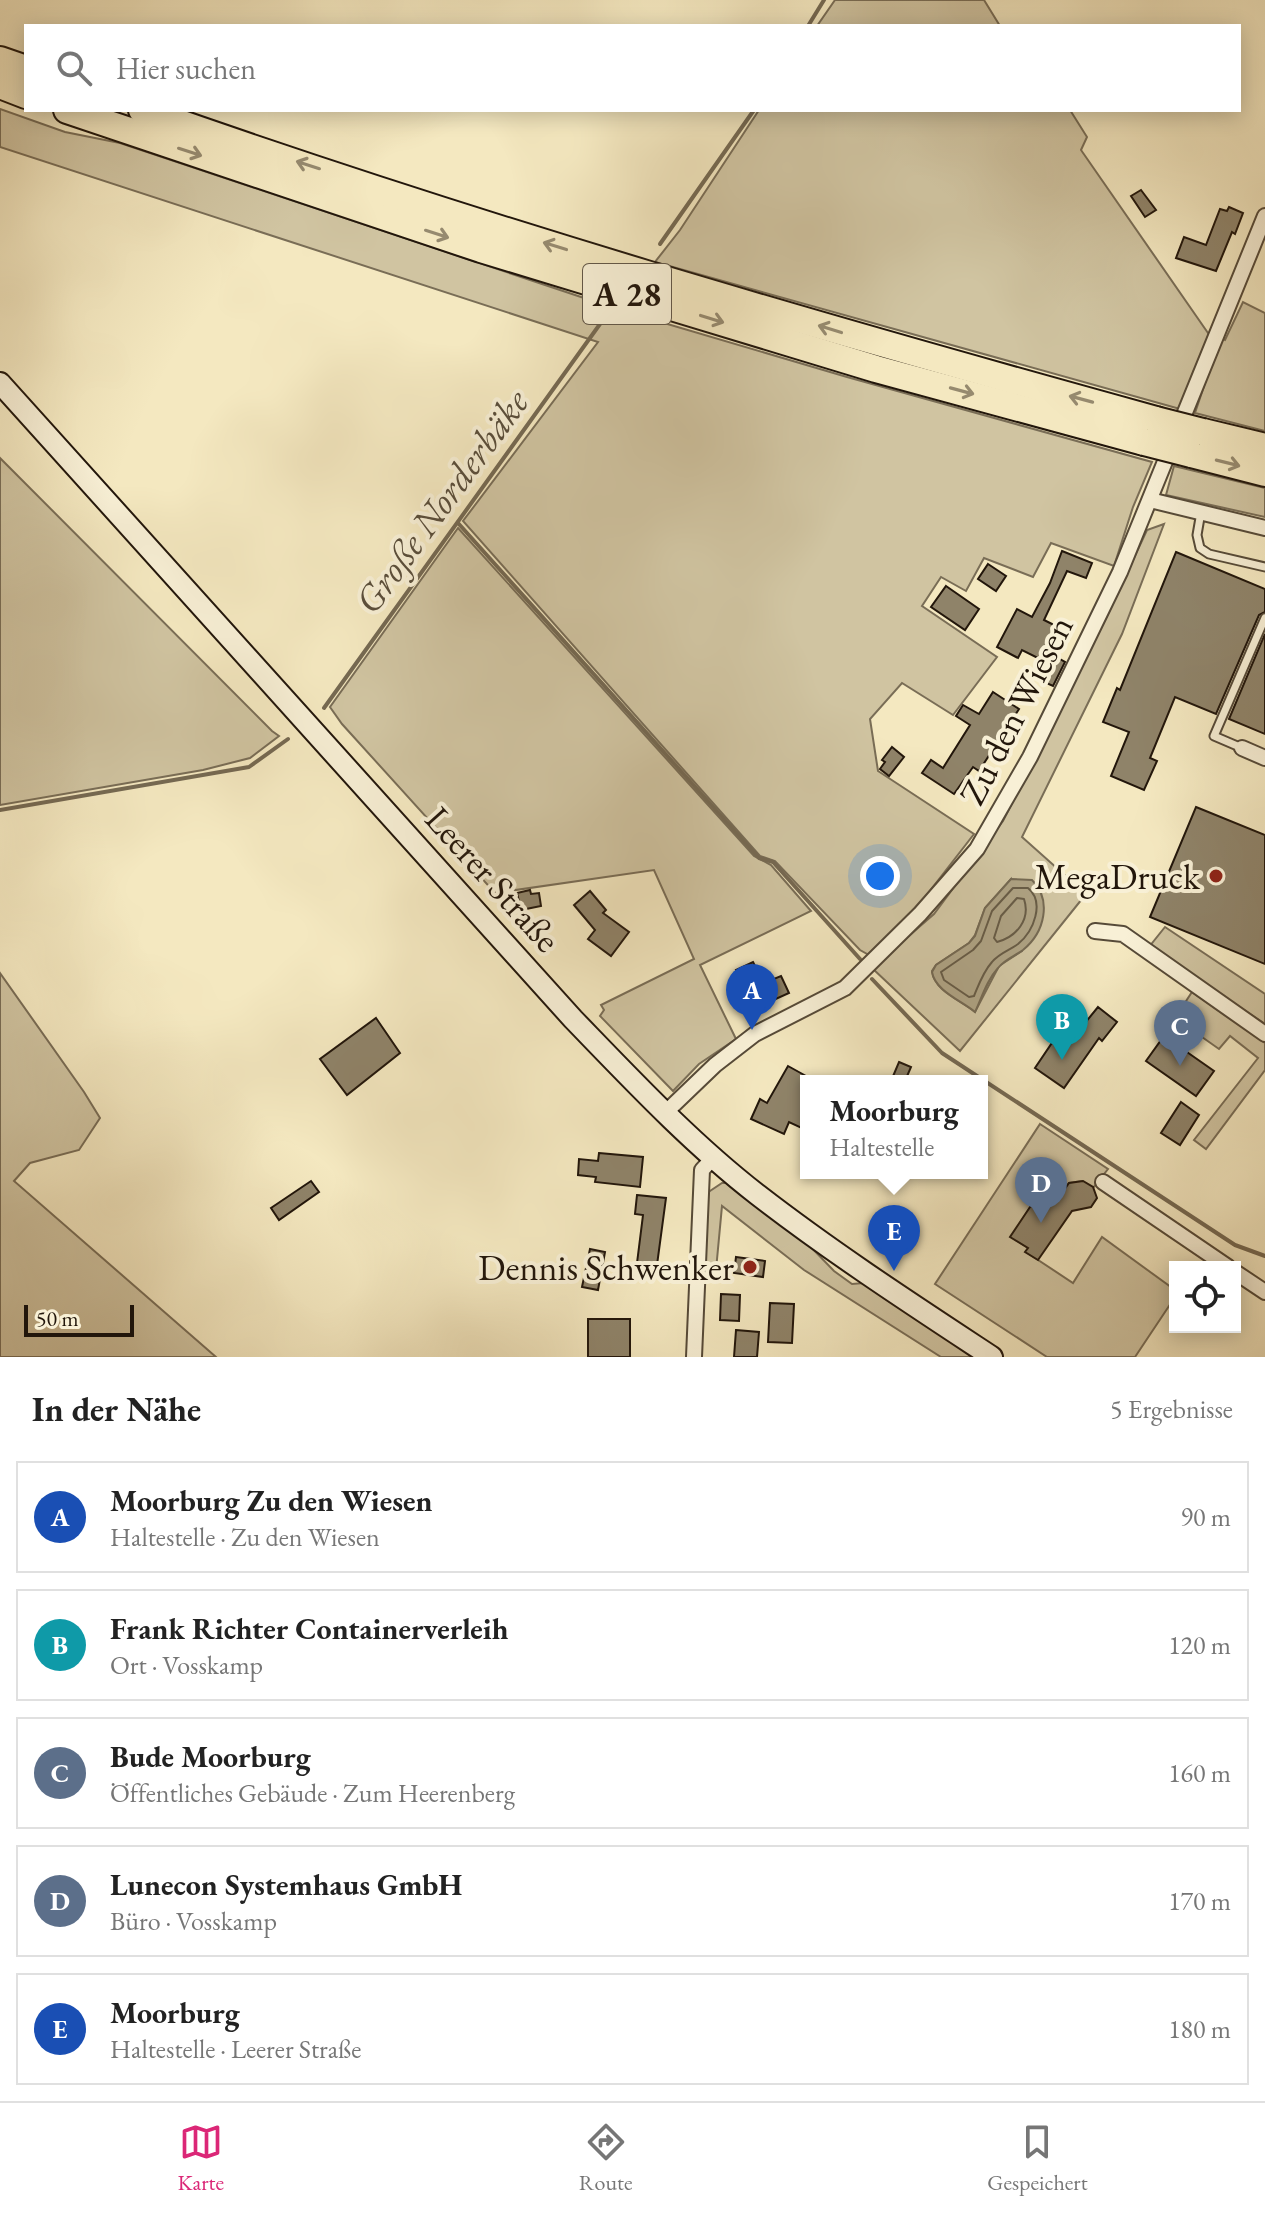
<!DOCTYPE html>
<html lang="de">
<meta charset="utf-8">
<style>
body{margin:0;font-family:"EB Garamond",serif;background:#f6f6f6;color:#222}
.controls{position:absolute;right:24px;bottom:24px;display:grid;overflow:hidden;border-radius:0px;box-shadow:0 4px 20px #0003}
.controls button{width:72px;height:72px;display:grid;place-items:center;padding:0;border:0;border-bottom:2px solid #e0e0e0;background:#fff;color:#222;font:40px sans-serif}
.scale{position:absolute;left:24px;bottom:20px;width:110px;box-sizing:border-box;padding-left:8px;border:4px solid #22160b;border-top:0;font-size:22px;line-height:28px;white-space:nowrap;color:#22160b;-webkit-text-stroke:6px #f8f0d6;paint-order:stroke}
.you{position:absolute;left:880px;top:876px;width:28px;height:28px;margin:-20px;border:6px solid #fff;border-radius:50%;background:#1a73e8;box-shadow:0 0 0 12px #1a73e833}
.badge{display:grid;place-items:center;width:52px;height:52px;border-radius:50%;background:#db2777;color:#fff;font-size:26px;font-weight:700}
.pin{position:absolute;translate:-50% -66px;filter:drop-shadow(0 2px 4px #0008)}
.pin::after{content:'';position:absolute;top:42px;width:28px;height:24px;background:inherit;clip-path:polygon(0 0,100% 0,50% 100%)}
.popup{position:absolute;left:800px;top:1075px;width:188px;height:104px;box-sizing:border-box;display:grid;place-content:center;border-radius:0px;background:#fff;filter:drop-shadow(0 2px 6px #0005);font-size:26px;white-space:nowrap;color:#767676}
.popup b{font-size:30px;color:#222}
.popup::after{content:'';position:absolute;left:50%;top:100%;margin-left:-16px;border:16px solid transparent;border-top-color:#fff}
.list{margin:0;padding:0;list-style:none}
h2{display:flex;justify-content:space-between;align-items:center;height:104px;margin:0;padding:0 32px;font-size:34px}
h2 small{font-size:26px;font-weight:400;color:#767676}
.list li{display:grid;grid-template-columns:52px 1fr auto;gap:24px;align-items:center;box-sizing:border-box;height:112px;margin:0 16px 16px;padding:0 16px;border:2px solid #e0e0e0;border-radius:0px}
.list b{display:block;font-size:30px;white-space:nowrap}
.list p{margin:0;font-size:26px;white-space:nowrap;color:#767676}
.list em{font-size:26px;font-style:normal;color:#767676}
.icon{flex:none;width:44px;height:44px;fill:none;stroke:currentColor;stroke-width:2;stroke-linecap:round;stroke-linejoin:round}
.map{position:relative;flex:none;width:1265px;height:1357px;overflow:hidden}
.search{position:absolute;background:#fff;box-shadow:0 4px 20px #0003;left:24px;right:24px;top:24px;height:88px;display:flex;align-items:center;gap:20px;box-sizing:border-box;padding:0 28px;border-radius:0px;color:#767676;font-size:30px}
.sheet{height:744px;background:#fff}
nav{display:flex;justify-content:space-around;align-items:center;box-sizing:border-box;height:112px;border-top:2px solid #e0e0e0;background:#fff;font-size:22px;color:#767676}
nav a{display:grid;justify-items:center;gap:4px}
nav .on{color:#db2777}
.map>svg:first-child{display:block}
.green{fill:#d0c4a1;stroke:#796d56;stroke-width:2;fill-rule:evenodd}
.water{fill:#ada182;stroke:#756952;stroke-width:2}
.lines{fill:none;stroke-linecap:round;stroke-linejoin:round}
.shore{stroke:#685c46;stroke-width:2}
.stream{stroke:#756952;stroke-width:4}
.building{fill:#8f8369;stroke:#22160b;stroke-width:2}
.service-casing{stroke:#564a38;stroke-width:11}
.minor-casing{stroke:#564a38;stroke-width:18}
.secondary-casing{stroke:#22160b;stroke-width:24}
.motorway-casing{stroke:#22160b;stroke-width:30}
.service{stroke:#f8f0d6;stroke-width:7}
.minor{stroke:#f8f0d6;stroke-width:14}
.secondary{stroke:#f8f0d6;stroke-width:20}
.motorway{stroke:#f4e8c0;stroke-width:26}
.motorway-bridge-casing{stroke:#22160b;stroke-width:30;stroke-linecap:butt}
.motorway-bridge{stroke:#f4e8c0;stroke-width:26}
.oneway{stroke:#968a6f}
.poi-dot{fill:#8f2418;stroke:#f8f0d6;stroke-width:3}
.labels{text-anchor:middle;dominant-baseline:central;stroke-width:8;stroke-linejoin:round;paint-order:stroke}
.shield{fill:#f8f0d6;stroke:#625748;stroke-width:2}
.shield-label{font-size:34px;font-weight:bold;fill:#22160b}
.street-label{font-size:36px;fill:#22160b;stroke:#f8f0d6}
.poi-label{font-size:36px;fill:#22160b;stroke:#f8f0d6;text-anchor:end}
.water-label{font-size:38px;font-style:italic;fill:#5a4e3b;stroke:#f8f0d6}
</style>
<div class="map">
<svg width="1265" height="1357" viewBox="0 0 1265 1357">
<rect width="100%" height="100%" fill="#f4e8c0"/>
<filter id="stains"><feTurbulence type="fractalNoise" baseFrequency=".0025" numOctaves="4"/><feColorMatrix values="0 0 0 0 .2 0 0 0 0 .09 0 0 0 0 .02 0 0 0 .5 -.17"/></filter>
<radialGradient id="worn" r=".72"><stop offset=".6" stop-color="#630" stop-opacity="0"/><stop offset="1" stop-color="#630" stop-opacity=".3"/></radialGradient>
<g class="green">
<polygon points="835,0 984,0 1000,26 817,26"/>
<polygon points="0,109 65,132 120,143 620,310 847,377 1152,462 1133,507 1114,566 1051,543 1033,577 984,558 966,591 941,577 922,606 997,657 953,715 902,683 870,719 878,771 974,834 922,901 869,955 860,950 775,861 760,856 463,521 598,342 0,147"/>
<polygon points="759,110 1070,110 1087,137 1081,150 1208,333 1225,340 1243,302 1265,313 1265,431 1195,413 1208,374 1198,366 1194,370 1180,409 655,262 680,230"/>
<polygon points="0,458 272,731 279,736 250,758 203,770 0,805"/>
<polygon points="1174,466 1265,488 1265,517 1166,495"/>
<path d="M1164 524 1122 634 1022 837 1086 894 960 1051 872 968 934 914 1003 821 1106 618 1147 530ZM1011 879 1022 951 999 966 975 1012C961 1000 934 991 932 971L936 965 969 943 975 935 985 908Z"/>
<polygon points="458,528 754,856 771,865 811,911 700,965 736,1039 699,1064 673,1091 600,1016 604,1010 601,1005 694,959 654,870 495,893 342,724 330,707"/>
<polygon points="1165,927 1265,994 1265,1024 1149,947"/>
<polygon points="0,973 84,1092 100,1118 79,1150 30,1163 14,1181 216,1357 0,1357"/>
<polygon points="1192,992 1265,1043 1265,1070 1206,1149 1194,1140 1258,1058 1230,1036 1219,1049 1175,1018"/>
<polygon points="1040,1124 1108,1169 1093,1188 1082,1181 1069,1183 1064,1190 1048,1180 1011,1237 1028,1248 1026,1252 1073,1283 1102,1237 1175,1290 1175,1297 1135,1357 1047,1357 935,1284"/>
<polygon points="722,1183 729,1183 805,1241 834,1271 852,1284 864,1283 973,1357 941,1357 804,1270 722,1206 716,1270 705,1268 707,1193"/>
</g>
<path class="water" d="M1011 879 1032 880C1052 900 1045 932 1023 950 1015 956 1005 959 998 968 987 980 982 997 975 1012 962 1001 935 991 932 972L936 965 969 943 975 936 985 908Z"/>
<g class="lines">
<g class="shore">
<path d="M1013 888H1028C1045 902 1034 931 1018 944 1010 950 999 953 992 962 983 972 979 984 974 996L969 997 944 980 941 972 973 950 981 941 992 911Z"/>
<path d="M1017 898 1024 899C1031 920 1016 937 997 942L994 938 1001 916Z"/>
</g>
<g class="stream">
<polyline points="808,26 824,0"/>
<polyline points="660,244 754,110"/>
<polyline points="458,523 759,858 773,862 860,959"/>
<polyline points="324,708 600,324"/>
<polyline points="0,810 249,767 288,739"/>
<polyline points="872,979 942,1053 1235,1245 1265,1256"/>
</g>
</g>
<g class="building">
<polygon points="1141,190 1156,210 1145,217 1131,196"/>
<polygon points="1229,207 1243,213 1235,234 1232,232 1216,271 1176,258 1184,237 1206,245 1220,209 1227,211"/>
<polygon points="1062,551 1092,563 1086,578 1067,571 1044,620 1064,630 1051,654 1065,662 1053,686 1042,681 1048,670 1043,667 1046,662 1022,650 1018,658 997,647 1017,609 1032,617 1050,583"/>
<polygon points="1176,552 1265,589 1265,612 1259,615 1216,714 1175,697 1150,758 1157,761 1144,790 1111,776 1129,732 1103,722 1117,688 1120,690"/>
<polygon points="988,564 1006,576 996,591 978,579"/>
<polygon points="946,586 979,609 965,630 931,607"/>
<polygon points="1265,634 1265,734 1229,719"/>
<polygon points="993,692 1019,709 979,771 973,767 954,794 922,773 931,760 943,768 970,725 956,716 963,705 979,714"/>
<polygon points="892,747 904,757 889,776 880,769 885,762 882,760"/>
<polygon points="1196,807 1265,835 1265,964 1150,917"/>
<polygon points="530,890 531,894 539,893 541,906 521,910 517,893"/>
<polygon points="590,891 606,910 603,913 629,932 611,956 588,939 595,930 574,905"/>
<polygon points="753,962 763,982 745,990 736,970"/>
<polygon points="781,976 789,993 767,1003 759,985"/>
<polygon points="1098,1007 1117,1022 1102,1041 1099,1038 1064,1088 1035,1068 1060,1031 1072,1039"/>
<polygon points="376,1018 400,1053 347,1095 320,1059"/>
<polygon points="1164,1036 1214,1071 1196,1096 1146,1061"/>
<polygon points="899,1062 911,1067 905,1081 891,1081"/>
<polygon points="788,1066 806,1076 806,1130 789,1122 784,1134 751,1119 760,1099 767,1103"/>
<polygon points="1181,1102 1199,1115 1180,1145 1161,1133"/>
<polygon points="599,1153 643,1157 640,1187 595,1182 596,1177 578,1175 579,1159 598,1161"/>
<polygon points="1048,1180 1064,1190 1069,1183 1083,1181 1093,1187 1097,1198 1091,1207 1072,1211 1038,1260 1025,1252 1028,1248 1010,1237"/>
<polygon points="311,1181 319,1192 279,1220 271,1208"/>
<polygon points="637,1195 666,1198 657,1265 637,1263 643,1215 635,1214"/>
<polygon points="590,1249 605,1252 598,1290 582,1287"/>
<polygon points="736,1257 765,1261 763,1277 734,1273"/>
<polygon points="721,1294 740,1295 739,1321 720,1320"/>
<polygon points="770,1303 794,1304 792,1343 768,1342"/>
<rect x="588" y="1319" width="42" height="38"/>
<polygon points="736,1330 759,1332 757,1357 734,1357"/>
</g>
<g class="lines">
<g class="service-casing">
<g id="service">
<polyline points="1201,512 1197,535 1200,548 1209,554 1265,567"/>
<polyline points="1242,748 1214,736 1265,618"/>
</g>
</g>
<g class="minor-casing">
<g id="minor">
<polyline points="1150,500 1265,528"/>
<polyline points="1242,748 1265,758"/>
<polyline points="1095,931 1123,934 1265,1034"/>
<polyline points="665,1113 715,1065 755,1034 845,988 920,914 977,849 1030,757 1120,572 1265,216"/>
<polyline points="1103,1182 1228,1267"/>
<polyline points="1235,1272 1265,1292"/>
<polyline points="694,1357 702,1170 714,1157"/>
</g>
</g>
<g class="secondary-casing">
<path id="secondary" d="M0 383 573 1019C632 1080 691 1143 758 1195 833 1253 913 1305 992 1357"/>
</g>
<g class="motorway-casing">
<g id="motorway">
<polyline points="0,60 26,69"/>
<polyline points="0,85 26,95"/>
<polyline points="67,110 481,249 642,298 876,369 1144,442"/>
<path d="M142 110C476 228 815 326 1156 420"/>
<polyline points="1203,432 1265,447"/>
<polyline points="1191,454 1265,473"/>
</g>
</g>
<use href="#service" class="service"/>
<use href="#minor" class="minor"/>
<use href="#secondary" class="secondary"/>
<use href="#motorway" class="motorway"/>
<g class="motorway-bridge-casing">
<g id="motorway-bridge">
<polyline points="1156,420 1203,432"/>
<polyline points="1144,442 1191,454"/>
</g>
</g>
<use href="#motorway-bridge" class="motorway-bridge"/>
</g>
<defs><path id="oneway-shaft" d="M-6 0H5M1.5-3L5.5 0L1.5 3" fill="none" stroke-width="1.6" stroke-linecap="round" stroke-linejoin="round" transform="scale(2)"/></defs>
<g class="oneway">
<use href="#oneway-shaft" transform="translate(190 152) rotate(18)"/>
<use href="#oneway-shaft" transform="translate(308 165) rotate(-162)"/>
<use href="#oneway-shaft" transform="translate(437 234) rotate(18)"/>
<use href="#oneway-shaft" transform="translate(555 246) rotate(-163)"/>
<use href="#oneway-shaft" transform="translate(712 319) rotate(17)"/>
<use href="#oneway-shaft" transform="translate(830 329) rotate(-163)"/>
<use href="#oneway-shaft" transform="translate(962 391) rotate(15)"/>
<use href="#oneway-shaft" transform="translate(1081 399) rotate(-165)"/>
<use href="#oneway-shaft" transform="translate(1228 463) rotate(14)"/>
</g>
<g class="poi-dot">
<circle cx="1216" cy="876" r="8"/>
<circle cx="750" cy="1267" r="8"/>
</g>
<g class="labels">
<rect class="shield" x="583" y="264" width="88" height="60" rx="6"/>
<g class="shield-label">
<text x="627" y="294">A 28</text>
</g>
<g class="street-label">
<text transform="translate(1016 710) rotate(-63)">Zu den Wiesen</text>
<text transform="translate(493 879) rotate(48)">Leerer Straße</text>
</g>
<g class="poi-label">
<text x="1200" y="876">MegaDruck</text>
<text x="734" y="1267">Dennis Schwenker</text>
</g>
<g class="water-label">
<text transform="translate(441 501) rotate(-54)">Große Norderbäke</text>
</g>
</g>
<rect width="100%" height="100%" filter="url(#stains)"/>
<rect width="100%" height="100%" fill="url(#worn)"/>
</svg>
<div class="controls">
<button><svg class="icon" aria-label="locate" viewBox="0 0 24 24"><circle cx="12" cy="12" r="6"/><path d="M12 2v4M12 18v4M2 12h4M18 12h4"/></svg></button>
</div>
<div class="scale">50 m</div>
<div class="you"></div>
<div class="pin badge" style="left:752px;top:1030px;background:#1a4fb4">A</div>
<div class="pin badge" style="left:1062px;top:1060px;background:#0f9aa8">B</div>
<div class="pin badge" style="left:1180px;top:1066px;background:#5c6f8a">C</div>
<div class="pin badge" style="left:1041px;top:1223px;background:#5c6f8a">D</div>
<div class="pin badge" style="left:894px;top:1271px;background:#1a4fb4">E</div>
<div class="popup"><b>Moorburg</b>Haltestelle</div>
<div class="search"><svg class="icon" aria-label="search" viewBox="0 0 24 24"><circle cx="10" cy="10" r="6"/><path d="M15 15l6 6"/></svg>Hier suchen</div>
</div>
<section class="sheet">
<h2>In der Nähe<small>5 Ergebnisse</small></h2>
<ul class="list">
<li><span class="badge" style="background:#1a4fb4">A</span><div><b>Moorburg Zu den Wiesen</b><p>Haltestelle · Zu den Wiesen</p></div><em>90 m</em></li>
<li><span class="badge" style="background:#0f9aa8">B</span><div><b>Frank Richter Containerverleih</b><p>Ort · Vosskamp</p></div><em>120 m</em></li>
<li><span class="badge" style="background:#5c6f8a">C</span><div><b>Bude Moorburg</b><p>Öffentliches Gebäude · Zum Heerenberg</p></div><em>160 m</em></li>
<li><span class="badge" style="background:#5c6f8a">D</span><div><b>Lunecon Systemhaus GmbH</b><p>Büro · Vosskamp</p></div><em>170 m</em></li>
<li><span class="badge" style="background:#1a4fb4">E</span><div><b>Moorburg</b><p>Haltestelle · Leerer Straße</p></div><em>180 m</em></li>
</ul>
</section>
<nav>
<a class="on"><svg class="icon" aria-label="map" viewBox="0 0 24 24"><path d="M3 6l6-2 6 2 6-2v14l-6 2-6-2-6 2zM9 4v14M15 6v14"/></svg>Karte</a>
<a><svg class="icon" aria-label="directions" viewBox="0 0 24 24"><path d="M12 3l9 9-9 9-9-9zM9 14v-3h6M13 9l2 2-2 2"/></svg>Route</a>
<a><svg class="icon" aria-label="saved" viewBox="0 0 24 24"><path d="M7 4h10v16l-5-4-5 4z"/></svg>Gespeichert</a>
</nav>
